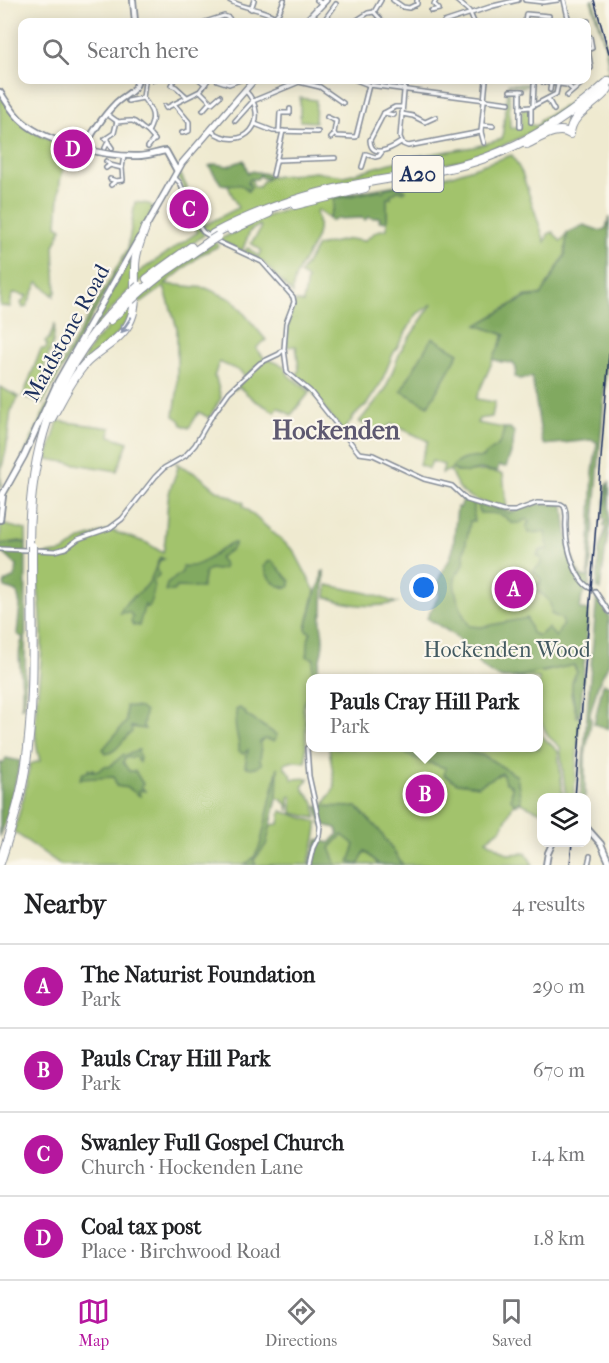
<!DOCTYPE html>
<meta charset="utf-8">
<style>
body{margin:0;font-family:"IM FELL French Canon",serif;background:#f6f6f6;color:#202124}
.controls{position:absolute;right:18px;bottom:18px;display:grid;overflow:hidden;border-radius:12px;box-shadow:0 3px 15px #0003}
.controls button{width:54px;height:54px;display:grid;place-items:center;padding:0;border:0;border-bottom:2px solid #e0e0e0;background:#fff;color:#202124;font:30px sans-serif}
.you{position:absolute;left:424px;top:588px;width:21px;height:21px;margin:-15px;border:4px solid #fff;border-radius:50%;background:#1a73e8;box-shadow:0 0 0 9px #1a73e833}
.badge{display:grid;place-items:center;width:39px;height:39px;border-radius:50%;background:#b5179e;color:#fff;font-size:20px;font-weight:700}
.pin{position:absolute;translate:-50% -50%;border:3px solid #fff;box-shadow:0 2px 6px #0006}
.popup{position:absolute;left:306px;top:674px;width:237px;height:78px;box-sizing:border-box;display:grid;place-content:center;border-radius:12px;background:#fff;filter:drop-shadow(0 2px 4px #0005);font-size:20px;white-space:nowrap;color:#757577}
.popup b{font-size:22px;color:#202124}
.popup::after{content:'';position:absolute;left:50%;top:100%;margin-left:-12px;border:12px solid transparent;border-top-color:#fff}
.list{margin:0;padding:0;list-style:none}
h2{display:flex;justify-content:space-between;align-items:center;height:78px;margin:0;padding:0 24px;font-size:26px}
h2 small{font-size:20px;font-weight:400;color:#757577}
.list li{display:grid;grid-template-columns:39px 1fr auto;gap:18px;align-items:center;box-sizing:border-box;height:84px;padding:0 24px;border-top:2px solid #e0e0e0}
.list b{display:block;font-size:22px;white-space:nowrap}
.list p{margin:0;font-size:20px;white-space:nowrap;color:#757577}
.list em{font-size:20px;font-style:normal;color:#757577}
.icon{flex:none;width:33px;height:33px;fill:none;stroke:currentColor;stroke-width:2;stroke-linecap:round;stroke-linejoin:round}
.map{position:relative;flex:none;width:609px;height:865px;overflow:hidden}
.search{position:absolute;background:#fff;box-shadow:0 3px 15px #0003;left:18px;right:18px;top:18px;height:66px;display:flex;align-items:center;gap:15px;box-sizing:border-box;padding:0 21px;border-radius:12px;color:#757577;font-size:22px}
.sheet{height:414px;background:#fff}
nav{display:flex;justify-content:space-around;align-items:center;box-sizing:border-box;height:84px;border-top:2px solid #e0e0e0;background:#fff;font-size:16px;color:#757577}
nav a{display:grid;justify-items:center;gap:3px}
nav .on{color:#b5179e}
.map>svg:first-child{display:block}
.green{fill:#a2c36c;stroke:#5e7965;stroke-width:1.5}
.forest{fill:#81a960;stroke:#4e6c5f;stroke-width:1.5}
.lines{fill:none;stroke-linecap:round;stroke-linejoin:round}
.minor-casing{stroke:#858c97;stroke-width:6}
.tertiary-casing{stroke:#858c97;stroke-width:8}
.secondary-casing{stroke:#858c97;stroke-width:8}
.trunk-casing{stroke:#858c97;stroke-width:10}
.minor{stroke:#fff;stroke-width:3}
.tertiary{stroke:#fff;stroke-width:4.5}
.secondary{stroke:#fff;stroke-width:5}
.trunk{stroke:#fff;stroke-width:8}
.rail{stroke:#1b2f5e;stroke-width:1.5}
.trunk-bridge-casing{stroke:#858c97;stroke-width:10;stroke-linecap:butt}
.trunk-bridge{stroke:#fff;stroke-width:8}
.oneway{stroke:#8d97ae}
.labels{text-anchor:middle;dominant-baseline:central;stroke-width:4.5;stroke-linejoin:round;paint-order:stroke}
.shield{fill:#fbf7ec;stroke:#5e6b89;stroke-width:1.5}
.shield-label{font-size:21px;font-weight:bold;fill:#1b2f5e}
.street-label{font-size:22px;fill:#1b2f5e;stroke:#fbf7ec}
.park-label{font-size:22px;fill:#445b62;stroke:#fbf7ec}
.quarter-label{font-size:26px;font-weight:bold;fill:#5e5971;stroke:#fbf7ec}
</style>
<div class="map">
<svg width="609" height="865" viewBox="0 0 609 865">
<rect width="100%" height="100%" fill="#fbf7ec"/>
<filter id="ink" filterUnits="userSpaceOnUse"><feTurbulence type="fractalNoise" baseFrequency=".0167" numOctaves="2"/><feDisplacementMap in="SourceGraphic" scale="12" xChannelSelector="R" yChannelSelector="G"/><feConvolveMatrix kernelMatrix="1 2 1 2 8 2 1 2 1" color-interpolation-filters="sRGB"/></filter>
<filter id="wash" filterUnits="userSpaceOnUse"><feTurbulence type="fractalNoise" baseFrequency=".008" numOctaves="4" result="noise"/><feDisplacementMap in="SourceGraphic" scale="24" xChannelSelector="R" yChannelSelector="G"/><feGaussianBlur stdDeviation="1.35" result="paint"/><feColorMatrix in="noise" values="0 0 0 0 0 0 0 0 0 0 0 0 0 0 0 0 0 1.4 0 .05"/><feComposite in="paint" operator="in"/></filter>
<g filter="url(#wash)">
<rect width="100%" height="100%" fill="#efead0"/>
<g class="green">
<path d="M591 0H593L608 52 609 77C574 106 540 131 497 148V149C444 169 391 172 336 185 290 195 248 212 207 234 195 217 189 198 180 180L177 178 178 174 181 175 205 225 238 208 228 186 226 185C236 184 242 182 248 191L251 187 248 181 251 178 254 187H259L262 182 270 177 315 172 345 176 412 157 474 147 502 139 508 84H532L523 87 509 85 510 128H521L522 109H531L530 122 528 124 536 126 540 123V120L574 101 593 84 592 81 601 80V74L609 72 605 46Z"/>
<polygon points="0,98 2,98 37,134 70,148 60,181 57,225 62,228 54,246 56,293 54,293 54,296 38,282 26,307 23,308 21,303 27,296 15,293 12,295 10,307 0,306"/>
<polygon points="300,98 316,100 315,122 300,121"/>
<path d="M512 155 522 173 545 242 548 234 553 232 561 242 567 233 565 255 541 295 526 296 477 325 504 335 476 399 495 402 492 417 479 419 477 423 504 428 501 443 494 450 457 472C473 472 486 469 503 474L507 510C500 509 494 506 488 504 464 496 460 494 450 470L442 473 444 465 432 461 429 469 419 465 428 441 392 424 379 432 359 422 385 390 401 350 432 304 417 314 413 320 393 354 381 383 367 404 354 416 343 432 310 389 296 378 299 370 296 346 287 347C286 330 290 317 295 301L303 303 307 279 300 274 317 246 350 239 364 241 377 231 387 229V198L398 187 383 192 380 190 335 198 334 207 329 218 318 210 316 212C326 240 302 255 295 279 293 283 293 289 293 294L262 261 244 252 248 248 258 256 262 251 251 243 261 229 260 225 250 231 242 251 219 240 259 219 318 199 452 175Z"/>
<polygon points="135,202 149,204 154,208 42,404 23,396 41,349 46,349 47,345 45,341 49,339 55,323 53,343 42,372 54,377 128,248"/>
<polygon points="191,211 204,235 136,284 136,274 198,232 193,224"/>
<polygon points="215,242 218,244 217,247 202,254 165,284 206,288 233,300 266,340 256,348 265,359 245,377 240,371 219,362 214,377 216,378 221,398 209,418 199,412 189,428 182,425 180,420 174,416 177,393 177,328 164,287 141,303 137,298 172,269"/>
<polygon points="132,257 133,286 94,329 43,420 30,454 28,454 4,497 45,410 130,258"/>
<path d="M134 302C128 333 100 349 77 368L95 341Z"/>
<polygon points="266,360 270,360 284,366 289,376 310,392 291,415 278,407 275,412 254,400 239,387 233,390"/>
<polygon points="0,387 19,397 11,411 6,451 0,475 2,485 0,489"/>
<polygon points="58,421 111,428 110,436 128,442 117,471 47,459"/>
<path d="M176 463 198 475 217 490 244 503 243 506 294 551 315 591 306 628 311 631C308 641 311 649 308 657L314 658 315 664 303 709 306 722V762L294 761 284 764 285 768 291 774 292 779 309 778 302 787 315 804 316 818 292 813V796L289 797V811L286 803 282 801V799H277L270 825 279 824 281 811 317 822C318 837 311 850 308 865H255L254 860 247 865H61L14 832 24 796 30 764 40 761C29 725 41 683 42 645 43 615 37 585 35 556L63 552 82 539 110 530 147 543 163 553C167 535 166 518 168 500 169 487 175 479 178 467Z"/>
<polygon points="463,500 492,508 516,511 566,539 577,576 588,587 582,596 580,609 589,610 543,672 573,665 577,672 571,694 577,717 580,717 574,797 566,797 560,747 548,736 539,718 539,678 501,678 456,618 452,559"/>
<polygon points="1,524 26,530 26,543 20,541 0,544"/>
<path d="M327 585 368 593 397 603C371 608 351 606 326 597Z"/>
<polygon points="539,728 542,736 558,751 563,797 542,798 541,812 521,803 513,805 502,828 486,840 508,854 526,853 533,865 310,865 318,840 330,843 338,835 336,828 321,824 320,811 335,787 329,748 453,748 465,751 468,748 539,748"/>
</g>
<g class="forest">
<path d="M244 160 248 173 252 171 271 175 267 178H262L260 175 257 179H250L248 183 251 187 248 191C241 181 232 186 221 184L209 166 215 164 228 166Z"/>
<polygon points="399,186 406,190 404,192 398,190 395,193 391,194 391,198 387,198 387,222 379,221 380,218 378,217 374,218 368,217 365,220 362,218 337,219 331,221 329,219 334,207 334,199 380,190 383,192 385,188"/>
<path d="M609 217V333L589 587 582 596 580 609 589 610 580 715H577C574 700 567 684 577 672L574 665 511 678C482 679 475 653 456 637 447 630 436 624 427 618L439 595 438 584 440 576 450 559 453 549 457 507 460 508 463 500 474 503V521H470C469 533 465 543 464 554 464 557 465 560 464 563 463 568 456 573 455 579 452 589 464 620 470 626L481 627 527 618 532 633 539 636 548 628 556 637 563 624 562 619 551 614C553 599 542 593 529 588L531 584H540L541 579 533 571 541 564V558L537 555 541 550 548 549 545 532 528 533 526 527 529 522 526 519C521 523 518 524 511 523 504 512 492 513 480 513L478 504 509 513 537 504H561L564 506C566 531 569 555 581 577H588L593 473 597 442 591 440 545 445 542 441 532 377 520 379 515 377 516 368 513 363 501 362 493 359 505 335 477 325 527 297 541 296 565 255 567 233 584 225 601 231 606 228Z"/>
<polygon points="433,338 459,353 428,406 401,391 431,339"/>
<path d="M504 428H510L514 432 513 447 506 467 499 466 497 472 479 469C471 474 460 473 451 469 457 459 471 456 482 458 495 444 500 452 504 428Z"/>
<path d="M609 482V526L600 590 597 588 599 551 606 528 603 526 606 520 603 518C604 507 607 497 606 486Z"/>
<path d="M20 542 26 543 25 697 24 704 21 708C27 685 13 659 23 638L17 634 20 605 17 592 5 588 4 584 6 581 15 577 17 566 0 550V544Z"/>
<path d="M231 543H235L232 549 219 558 223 562 224 568 217 570 210 569 205 572 202 588 177 587 174 591H165L167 584 182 572 183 566C200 570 217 551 231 543Z"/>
<path d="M160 557 164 559 159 561 157 568 159 575 153 581 154 589 150 605 147 608 145 605 144 607 139 626 133 625 131 621 133 617 129 612 120 613C125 599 138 596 147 585 153 578 156 565 160 557Z"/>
<path d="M272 561 290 581V586L287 588C274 586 267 579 264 566L268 562Z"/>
<path d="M324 571 323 611C318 621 323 629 323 640 323 652 318 667 315 678H311L314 659 307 656C309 649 306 640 311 632L307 631 306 628 316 591 321 582 322 572Z"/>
<polygon points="597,594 609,617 609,663 598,685 590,714 591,721 585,756 585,797 580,798"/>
<polygon points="603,683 609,686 609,729 594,724"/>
<path d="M126 706 140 708 145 712 143 726 145 729 131 727 132 732C123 738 118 752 106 754L103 749 126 722Z"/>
<path d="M240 708 246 713V715L277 735 274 741 264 739 260 742 261 752 260 760 262 764C257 767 251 770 245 766L248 750 243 754 239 751C240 739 232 725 237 715L236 710Z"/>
<path d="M398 748H453L485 756 517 776 521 802 515 804 511 799 512 786 505 782 502 773 478 786 457 783 444 775 446 768C431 763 410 759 398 748Z"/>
<polygon points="137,750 139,750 138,753 140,757 139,762 136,757 125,758 123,762 129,771 135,771 143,784 141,786 145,791 139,790 140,796 128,788 116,786 114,777 80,779 83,773 88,772 88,769 92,771 93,769 94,771 98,771 105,766 109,767 123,755 128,755 130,753 135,752"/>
<polygon points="6,758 20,761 10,807 0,837 0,762 3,764"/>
<polygon points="278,767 277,799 266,845 254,860 255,865 245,865 254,857 260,846"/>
<polygon points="317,806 357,807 379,830 403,865 379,865 365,851 358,865 349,862 355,845 342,835 330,848 337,865 310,865 318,840 330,843 338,834 336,828 321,824"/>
</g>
</g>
<g filter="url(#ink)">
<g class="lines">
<g class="minor-casing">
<g id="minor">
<path d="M229 0C243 9 262 8 275 17"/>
<polyline points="317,0 322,4"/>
<polyline points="393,0 403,7 409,8 417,4 417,0"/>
<polyline points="456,0 469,11 474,22"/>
<polyline points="525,0 543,2 558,0"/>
<polyline points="564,0 569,22"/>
<polyline points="251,9 254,0"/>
<polyline points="431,11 439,9 434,4 436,0"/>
<polyline points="374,12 383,22"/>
<polyline points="205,22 224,16 229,18 231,22"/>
<polyline points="270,22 279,12 284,0"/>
<polyline points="323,22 336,4"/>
<polyline points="354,22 368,13 374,12 381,0"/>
<polyline points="444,22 493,6 518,0"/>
<polyline points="525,22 526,14 549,16"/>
<polyline points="581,22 588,21"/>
<polyline points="588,49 592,48 590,37"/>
<polyline points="586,69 591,68 588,49"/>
<polyline points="154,80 155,80"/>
<polyline points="174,80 171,85 176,87 187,97"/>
<polyline points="200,80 205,84"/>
<polyline points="217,80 229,84 240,80"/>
<polyline points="356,80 369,85 509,103"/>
<polyline points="405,80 400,137 403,144 408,146 481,132"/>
<polyline points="543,82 567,85 573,90"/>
<polyline points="550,90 551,83"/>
<polyline points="200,91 212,103 220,96"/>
<polyline points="510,91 520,91"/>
<polyline points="567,96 581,84"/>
<polyline points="548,99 554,110"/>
<polyline points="128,101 143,98"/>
<polyline points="174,104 189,122 189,131 182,133"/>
<polyline points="165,106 166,108 200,91 208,80"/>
<polyline points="533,106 534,85"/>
<polyline points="520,108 520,91 523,91"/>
<polyline points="203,110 210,102"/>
<polyline points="384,113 395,107 402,107"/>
<path d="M107 114 118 122C141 119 131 122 148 132 156 117 153 111 143 98L145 82"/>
<polyline points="402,114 413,116 425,122 436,117"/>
<path d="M394 115 384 113 370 140C371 160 392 148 401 142"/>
<polyline points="327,117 336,121 334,133 336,136 356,137 369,85"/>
<polyline points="235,121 253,101 299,82 320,87 343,103"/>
<polyline points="531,122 531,107 556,94 559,80"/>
<polyline points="255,124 273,131 318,132"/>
<polyline points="482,125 493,126"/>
<polyline points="520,127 520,108 531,107"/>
<path d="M210 130C244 155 273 120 245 90"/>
<polyline points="279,131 280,113 290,113 290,109"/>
<polyline points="148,132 155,140"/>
<polyline points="331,138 333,136"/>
<polyline points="105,139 114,133 117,121"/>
<polyline points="108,142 112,148"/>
<polyline points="484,143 481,132 486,80"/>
<polyline points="148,147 154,139"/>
<polyline points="105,148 108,142 108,138"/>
<polyline points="277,160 335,158"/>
<polyline points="106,161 110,165"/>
<polyline points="362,167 366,154 375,157 379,156 382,152"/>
<polyline points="106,168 110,165 122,168"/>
<polyline points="273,175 283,131"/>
<path d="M175 178 180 183 196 222 203 232 219 242 262 262 293 297 294 302 286 323 284 349 287 372 310 391 359 453 373 455 424 479 452 486 467 500 503 511H515L537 503 561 504 564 506C568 514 565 521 566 529 566 546 575 580 590 588"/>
<polyline points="110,179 116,181"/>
<polyline points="111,185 116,181 123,180 122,168 124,156"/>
<polyline points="0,549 26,550"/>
<polyline points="34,550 55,551 66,548 78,539 110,528 122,519 155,477 164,468 185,456 195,445 210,419 229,392 260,363 279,354 283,350"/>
<polyline points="595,591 609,612"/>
<polyline points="307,748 309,776 320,826 319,836 313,848 309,865"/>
<polyline points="588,865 590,856"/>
</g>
</g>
<g class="tertiary-casing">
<g id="tertiary">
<polyline points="133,0 135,22"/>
<path d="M0 92C7 102 13 114 23 122 47 143 107 157 138 156 148 156 157 152 166 151L177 171"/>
<path d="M85 149C89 136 105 114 115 104 124 94 135 94 138 80"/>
<polyline points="0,520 3,496"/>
<polyline points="586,827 601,844 609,862"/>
<polyline points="546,865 548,853 553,842"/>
</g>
</g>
<g class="secondary-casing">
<g id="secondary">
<polyline points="305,22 326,0"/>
<polyline points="144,230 182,163 254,80"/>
<polyline points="0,499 24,456 58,381 139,238"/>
</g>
</g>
<g class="trunk-casing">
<g id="trunk">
<path d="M527 144C540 138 558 125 570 134 571 112 597 105 608 89"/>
<polyline points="295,205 365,188"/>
<polyline points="231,230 269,213"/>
<path d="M213 234C262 208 309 193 364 183 404 175 446 172 485 158 531 141 573 114 609 81"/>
<polyline points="147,279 191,247"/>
<polyline points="141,291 166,271 210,241"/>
<polyline points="110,320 131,300"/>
<path d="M51 419C62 400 70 381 85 364 98 350 120 341 129 323 138 306 134 287 135 268 135 254 140 241 145 228"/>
<path d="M29 546C29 446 55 364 130 294"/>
<path d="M0 863C10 832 20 802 25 770 36 699 32 626 32 555"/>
</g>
</g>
<use href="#minor" class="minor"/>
<use href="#tertiary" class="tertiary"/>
<use href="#secondary" class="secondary"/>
<use href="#trunk" class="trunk"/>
<g class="rail">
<polyline points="594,0 609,53"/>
<polyline points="575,798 609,354"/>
<polyline points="570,865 572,842"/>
</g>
<g class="trunk-bridge-casing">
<g id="trunk-bridge">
<polyline points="210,241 218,236"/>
<polyline points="130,294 139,286"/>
<polyline points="131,300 141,291"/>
<polyline points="32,546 32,555"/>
</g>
</g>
<use href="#trunk-bridge" class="trunk-bridge"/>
</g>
<defs><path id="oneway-shaft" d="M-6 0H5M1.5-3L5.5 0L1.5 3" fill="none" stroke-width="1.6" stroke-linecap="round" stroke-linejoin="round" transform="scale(1.5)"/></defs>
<use class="oneway" href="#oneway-shaft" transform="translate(126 325) rotate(124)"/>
</g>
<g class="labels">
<rect class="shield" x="392.5" y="156" width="51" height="36" rx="4.5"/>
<g class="shield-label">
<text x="418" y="174">A20</text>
</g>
<g class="street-label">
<text transform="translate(67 333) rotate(-61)">Maidstone Road</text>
</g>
<g class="park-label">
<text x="507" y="650">Hockenden Wood</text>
</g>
<g class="quarter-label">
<text x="336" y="430">Hockenden</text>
</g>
</g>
</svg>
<div class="controls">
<button><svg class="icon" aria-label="layers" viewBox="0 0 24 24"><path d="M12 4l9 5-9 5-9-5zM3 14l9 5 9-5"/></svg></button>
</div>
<div class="you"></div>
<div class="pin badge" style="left:514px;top:589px">A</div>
<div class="pin badge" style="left:425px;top:794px">B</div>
<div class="popup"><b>Pauls Cray Hill Park</b>Park</div>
<div class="pin badge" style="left:189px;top:209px">C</div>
<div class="pin badge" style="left:73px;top:149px">D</div>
<div class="search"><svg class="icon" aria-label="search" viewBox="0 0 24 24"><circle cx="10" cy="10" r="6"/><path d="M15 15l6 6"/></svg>Search here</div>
</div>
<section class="sheet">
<h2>Nearby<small>4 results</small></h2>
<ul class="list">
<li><span class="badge">A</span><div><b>The Naturist Foundation</b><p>Park</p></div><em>290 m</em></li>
<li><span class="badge">B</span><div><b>Pauls Cray Hill Park</b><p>Park</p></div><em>670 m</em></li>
<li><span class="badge">C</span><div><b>Swanley Full Gospel Church</b><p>Church · Hockenden Lane</p></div><em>1.4 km</em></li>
<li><span class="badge">D</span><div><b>Coal tax post</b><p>Place · Birchwood Road</p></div><em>1.8 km</em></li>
</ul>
</section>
<nav>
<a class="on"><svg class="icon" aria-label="map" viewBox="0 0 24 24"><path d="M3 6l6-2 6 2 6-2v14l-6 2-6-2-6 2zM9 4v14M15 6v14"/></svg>Map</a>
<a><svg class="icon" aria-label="directions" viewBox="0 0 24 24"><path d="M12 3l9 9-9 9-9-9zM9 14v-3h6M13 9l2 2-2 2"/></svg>Directions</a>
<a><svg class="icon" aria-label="saved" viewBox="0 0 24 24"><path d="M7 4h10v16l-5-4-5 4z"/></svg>Saved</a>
</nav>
